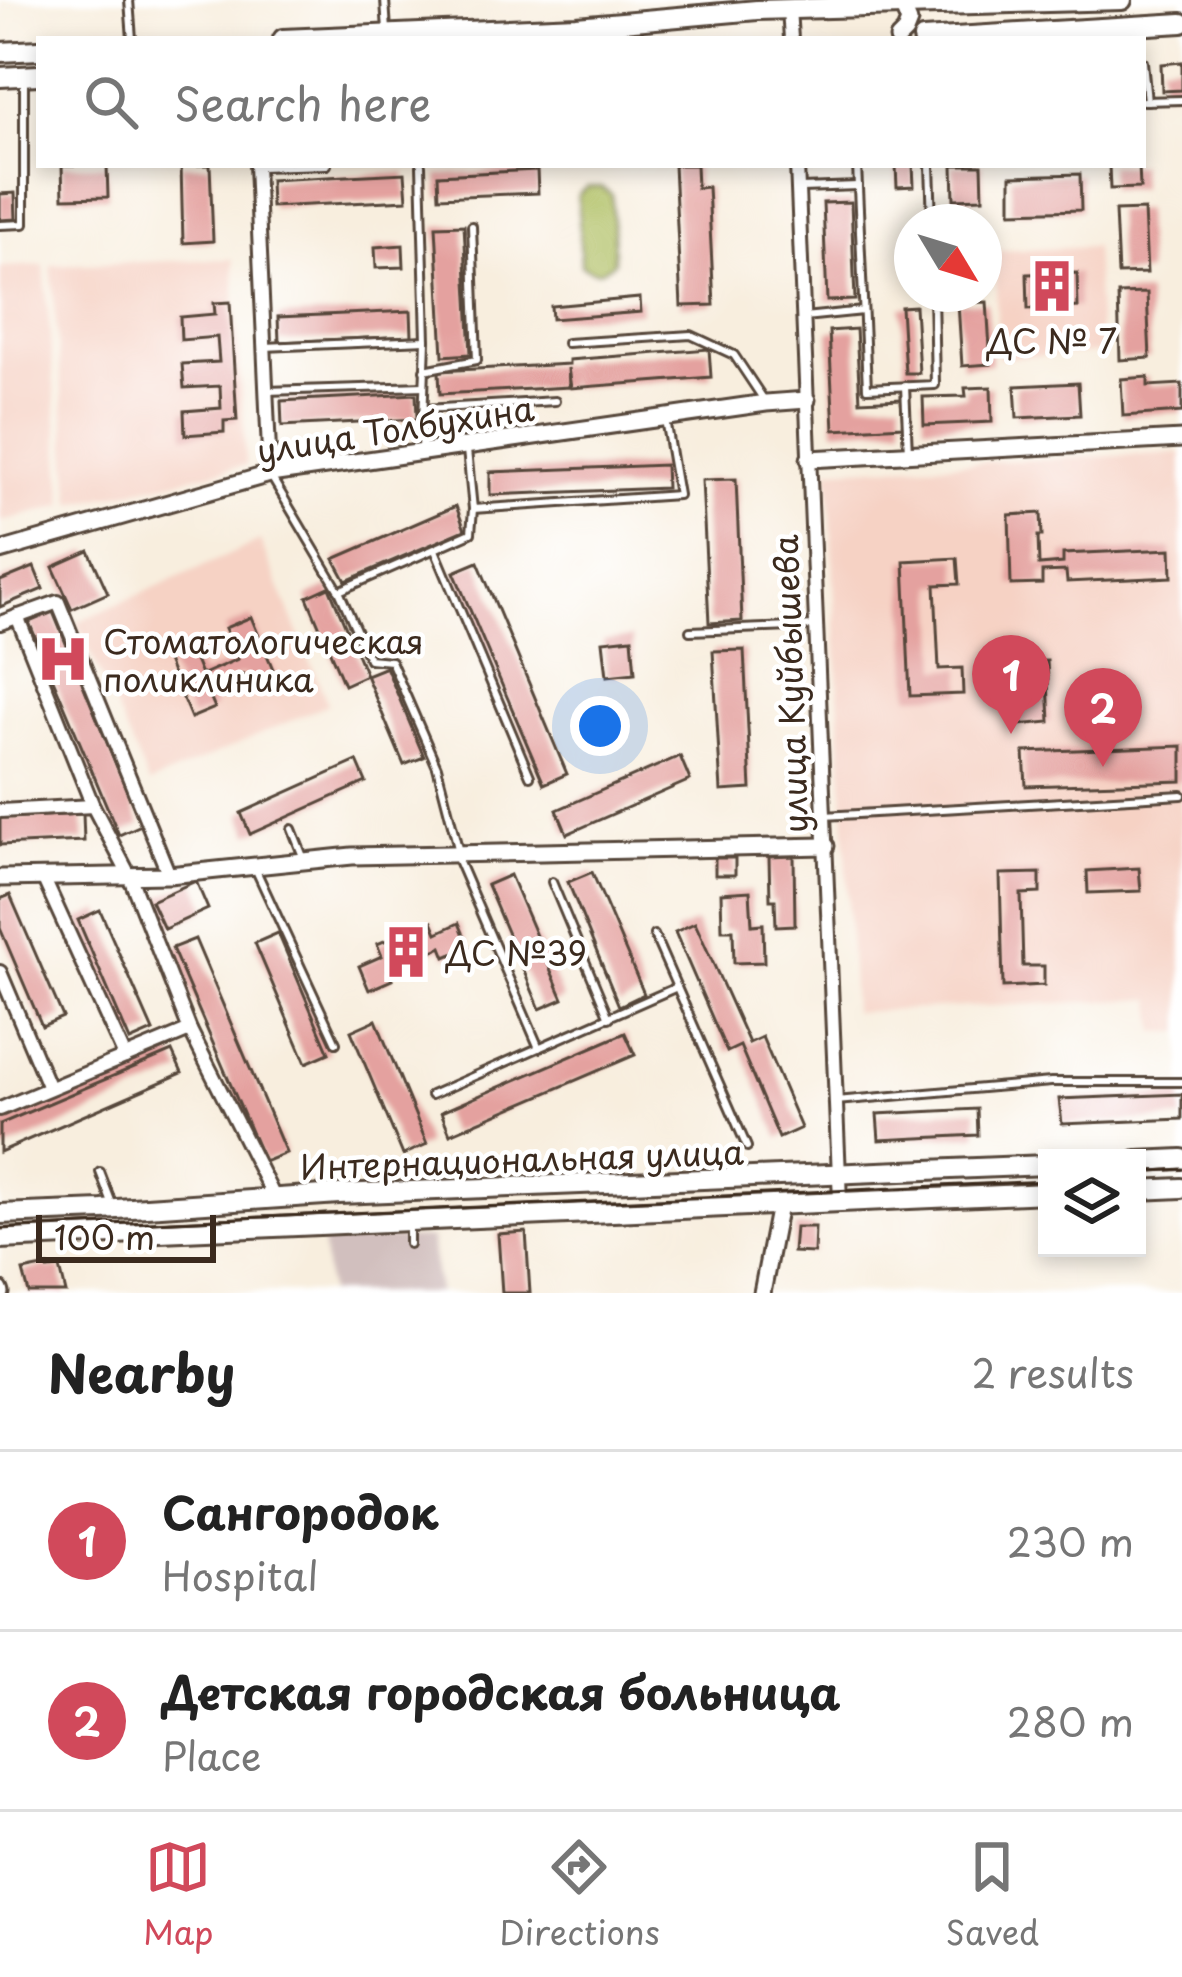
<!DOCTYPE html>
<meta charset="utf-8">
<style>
body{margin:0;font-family:"Playpen Sans",sans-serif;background:#f6f6f6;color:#222}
.controls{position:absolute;right:36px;bottom:36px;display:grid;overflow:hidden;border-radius:0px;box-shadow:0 6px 18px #0003}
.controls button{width:108px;height:108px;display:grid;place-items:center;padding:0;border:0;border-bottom:3px solid #e0e0e0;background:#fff;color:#222;font:60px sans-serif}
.compass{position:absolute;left:894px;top:204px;width:108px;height:108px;border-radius:50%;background:#fff;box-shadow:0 6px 18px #0003;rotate:128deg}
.scale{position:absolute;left:36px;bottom:30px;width:180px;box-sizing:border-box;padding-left:12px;border:6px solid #3b2a1e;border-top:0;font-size:33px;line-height:42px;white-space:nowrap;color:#3b2a1e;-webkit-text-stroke:9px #fff;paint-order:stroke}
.you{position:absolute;left:600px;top:726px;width:42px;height:42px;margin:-30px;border:9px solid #fff;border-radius:50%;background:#1a73e8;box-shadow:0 0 0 18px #1a73e833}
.badge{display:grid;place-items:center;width:78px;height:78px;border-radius:50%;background:#d1495b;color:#fff;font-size:39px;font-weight:700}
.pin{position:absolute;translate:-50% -99px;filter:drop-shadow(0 3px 6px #0008)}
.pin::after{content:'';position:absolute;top:63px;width:42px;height:36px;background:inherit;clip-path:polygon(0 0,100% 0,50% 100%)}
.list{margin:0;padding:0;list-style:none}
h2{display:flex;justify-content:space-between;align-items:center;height:156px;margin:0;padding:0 48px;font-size:51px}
h2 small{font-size:39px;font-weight:400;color:#767676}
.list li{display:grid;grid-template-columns:78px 1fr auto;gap:36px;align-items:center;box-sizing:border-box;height:180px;padding:0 48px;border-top:3px solid #e0e0e0}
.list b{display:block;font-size:45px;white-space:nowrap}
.list p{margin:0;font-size:39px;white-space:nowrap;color:#767676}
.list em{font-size:39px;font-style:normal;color:#767676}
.icon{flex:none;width:66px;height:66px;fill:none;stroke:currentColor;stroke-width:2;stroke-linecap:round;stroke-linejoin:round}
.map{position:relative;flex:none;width:1182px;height:1293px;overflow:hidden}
.search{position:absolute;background:#fff;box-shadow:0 6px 18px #0003;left:36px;right:36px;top:36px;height:132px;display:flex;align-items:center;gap:30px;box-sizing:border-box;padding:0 42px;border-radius:0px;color:#767676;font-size:45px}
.sheet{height:516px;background:#fff}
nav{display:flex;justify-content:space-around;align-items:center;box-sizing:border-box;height:168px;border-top:3px solid #e0e0e0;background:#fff;font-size:33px;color:#767676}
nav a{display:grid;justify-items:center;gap:6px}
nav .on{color:#d1495b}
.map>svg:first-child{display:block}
.built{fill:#f6d2c4}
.industrial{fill:#d1bfbe}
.green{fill:#aebe61;stroke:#747440;stroke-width:3}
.building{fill:#e4a19f}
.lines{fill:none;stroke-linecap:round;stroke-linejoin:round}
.service-casing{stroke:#57473b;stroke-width:12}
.minor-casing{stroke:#57473b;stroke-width:18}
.tertiary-casing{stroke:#57473b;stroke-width:21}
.secondary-casing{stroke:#57473b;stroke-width:24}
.service{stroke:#fff;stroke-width:6}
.minor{stroke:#fff;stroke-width:12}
.tertiary{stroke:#fff;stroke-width:15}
.secondary{stroke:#fff;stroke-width:18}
.tram{stroke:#3b2a1e;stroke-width:3}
.labels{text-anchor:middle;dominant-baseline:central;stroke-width:9;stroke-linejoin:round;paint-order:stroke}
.poi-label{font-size:33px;fill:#3b2a1e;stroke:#fff;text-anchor:start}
.street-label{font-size:33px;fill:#3b2a1e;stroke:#fff}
</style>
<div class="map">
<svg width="1182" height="1293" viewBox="0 0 1182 1293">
<rect width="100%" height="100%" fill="#fff"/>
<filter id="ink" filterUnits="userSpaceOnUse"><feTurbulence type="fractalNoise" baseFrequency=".00833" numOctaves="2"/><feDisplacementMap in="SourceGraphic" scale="24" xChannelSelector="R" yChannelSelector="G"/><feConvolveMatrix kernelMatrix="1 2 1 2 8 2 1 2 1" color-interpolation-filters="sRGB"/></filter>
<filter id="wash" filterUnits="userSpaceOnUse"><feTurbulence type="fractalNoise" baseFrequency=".004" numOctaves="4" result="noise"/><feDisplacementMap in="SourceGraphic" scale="48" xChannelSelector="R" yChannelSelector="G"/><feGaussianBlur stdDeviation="2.7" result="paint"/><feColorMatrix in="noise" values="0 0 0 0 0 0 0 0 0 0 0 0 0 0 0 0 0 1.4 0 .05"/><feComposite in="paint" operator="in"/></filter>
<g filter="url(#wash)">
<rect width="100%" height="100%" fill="#f8eede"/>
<g class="built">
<polygon points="1094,247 1100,353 998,358 995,251"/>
<polygon points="233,259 246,465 72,504 51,265"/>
<polygon points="44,265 64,505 0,522 0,267"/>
<polygon points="1182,453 1182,1032 1156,1032 1153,999 853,1012 829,469"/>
<polygon points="260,541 328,704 149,784 77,622"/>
</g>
<polygon class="industrial" points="431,1238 438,1293 328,1293 322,1240"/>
<path class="green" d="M587 187H601L612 195 614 262C603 272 595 274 581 265L578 195Z"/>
<g id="blocks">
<g class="building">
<polygon points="1182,62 1182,90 1162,91 1161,64"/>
<polygon points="62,165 107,165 108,197 63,198"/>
<polygon points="181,165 210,165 213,241 183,243"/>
<polygon points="674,165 696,165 697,188 708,187 714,305 681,306"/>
<polygon points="896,165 913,165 914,186 897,187"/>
<polygon points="953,165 982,165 983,198 954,199"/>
<polygon points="1109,165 1139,165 1140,188 1110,189"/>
<polygon points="537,170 538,193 439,197 438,175"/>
<polygon points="405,173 407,200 271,207 270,180"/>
<polygon points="1080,174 1081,210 1011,212 1011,176"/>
<polygon points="15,193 16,219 0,220 0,194"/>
<polygon points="851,202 855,300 827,301 823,203"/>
<polygon points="1144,210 1147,273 1118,274 1115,211"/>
<polygon points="464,225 471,354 443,356 436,226"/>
<polygon points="403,245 404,267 376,268 375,247"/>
<polygon points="1077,273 1078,307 1065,308 1065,298 1043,299 1043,308 1028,309 1027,274"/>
<polygon points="1147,293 1150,358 1120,360 1118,294"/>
<polygon points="640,298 641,312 552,319 551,306"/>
<polygon points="230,302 237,420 224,421 224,432 185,435 184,411 221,408 220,386 184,388 182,364 219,362 217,337 181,340 180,317 215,314 214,303"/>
<polygon points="987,302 991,364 962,366 958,303"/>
<polygon points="915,306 919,373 905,373 901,307"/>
<polygon points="411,311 412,336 279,342 278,317"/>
<polygon points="856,329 860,401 901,399 903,426 834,430 829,331"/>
<polygon points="709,349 711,377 571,388 568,368 569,387 440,394 439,371 569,364 569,360"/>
<polygon points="1148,377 1148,386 1182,384 1182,412 1123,416 1121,379"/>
<polygon points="1078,383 1080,415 1017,418 1015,386"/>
<polygon points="991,387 992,422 924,425 923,397 966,396 965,388"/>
<polygon points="416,394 417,419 282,426 281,401"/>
<polygon points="665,465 666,488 490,495 490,472"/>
<polygon points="736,479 742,621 709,623 702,480"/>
<polygon points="456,506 465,530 346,581 334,559"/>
<polygon points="1041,513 1042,536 1038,536 1039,565 1063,563 1063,554 1171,549 1172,577 1067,582 1066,571 1042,572 1042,584 1011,585 1009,515"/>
<polygon points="89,551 108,593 72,609 53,567"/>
<polygon points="957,558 959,584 935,585 939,669 962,668 963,694 910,696 904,561"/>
<polygon points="478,562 567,774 544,784 454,572"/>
<polygon points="34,567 43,589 0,607 0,581"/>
<polygon points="329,587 366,675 344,685 307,597"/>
<polygon points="53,612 141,825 119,835 29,622"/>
<polygon points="251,617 278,681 251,693 243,674 207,689 215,708 191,718 164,654 188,644 201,675 238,659 225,628"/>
<polygon points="632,638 635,673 607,676 603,641"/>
<polygon points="744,650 751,789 721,791 713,651"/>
<polygon points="1047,661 1050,722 1017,725 1013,662"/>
<polygon points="386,667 424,757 404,765 366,675"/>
<polygon points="1182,746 1182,781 1026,786 1024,752"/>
<polygon points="680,756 690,780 567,834 557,810"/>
<polygon points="357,761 366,782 250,834 241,813"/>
<polygon points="83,814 84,841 0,845 0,818"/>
<polygon points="794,856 795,925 776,926 775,900 770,900 769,857"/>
<rect x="715" y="858" width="20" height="17"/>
<polygon points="1139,868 1141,891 1088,893 1087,871"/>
<polygon points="592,872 644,994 619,1006 568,882"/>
<polygon points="1040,873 1040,893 1021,894 1023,966 1044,966 1044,985 1003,987 1000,874"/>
<polygon points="510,875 563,999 540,1009 487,885"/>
<polygon points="196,881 208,909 164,929 151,901"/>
<polygon points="750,891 752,925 763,924 764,962 734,963 733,930 722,930 721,893"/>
<polygon points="10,895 63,1017 42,1026 0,928 0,899"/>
<polygon points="100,910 153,1031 130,1041 78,920"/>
<polygon points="432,921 437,933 459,923 469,947 446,957 442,947 388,970 392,980 369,990 359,966 382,956 377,944"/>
<polygon points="695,923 749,1043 762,1037 801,1128 779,1138 740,1046 727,1052 675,932"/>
<polygon points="278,933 329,1053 306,1063 255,943"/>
<polygon points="195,939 286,1153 264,1162 172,948"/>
<polygon points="376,1020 427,1144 403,1155 351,1031"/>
<polygon points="625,1033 635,1055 450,1134 441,1112"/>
<polygon points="172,1051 182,1073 0,1152 0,1124"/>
<polygon points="1182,1094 1182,1119 1062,1124 1059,1099"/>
<polygon points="977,1109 978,1135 879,1140 877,1114"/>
<polygon points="795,1227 815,1227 814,1253 793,1252"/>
<polygon points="526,1232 530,1293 502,1293 498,1234"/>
<polygon points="48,1266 48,1269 60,1268 66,1293 29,1293 23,1271"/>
</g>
</g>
</g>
<g filter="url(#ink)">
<use href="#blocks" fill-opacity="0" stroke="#57473b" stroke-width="3"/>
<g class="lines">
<g class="service-casing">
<g id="service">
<polyline points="129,0 132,39"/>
<polyline points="385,0 387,31"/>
<polyline points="1143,62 1147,101"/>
<polyline points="1143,101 1182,100"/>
<polyline points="421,165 426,340 422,449"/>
<polyline points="857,165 867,388 935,385 933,294"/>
<polyline points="930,165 932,222"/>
<polyline points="259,167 327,165"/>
<polyline points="801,188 858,186"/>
<polyline points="0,225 24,224 24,78"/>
<polyline points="804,317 863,311"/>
<polyline points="567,343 691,335 734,355 764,400"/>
<polyline points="264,347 426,340"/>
<polyline points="424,370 477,360 472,226"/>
<polyline points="905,386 908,453"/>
<polyline points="266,391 424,386"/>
<polyline points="425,409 555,401"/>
<polyline points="467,450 473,509 678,495 665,419"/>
<polyline points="272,478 339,591 369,659 391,661 437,767 459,852"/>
<polyline points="435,550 530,776"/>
<polyline points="339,591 471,533 473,509"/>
<polyline points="690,631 816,626"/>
<polyline points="824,816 1182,795"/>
<polyline points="292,829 304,859"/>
<polyline points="457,858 539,1048"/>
<polyline points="254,866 336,1043"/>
<polyline points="552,882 609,1018"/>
<polyline points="654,935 747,1147"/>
<polyline points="431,1095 677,987"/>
<polyline points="836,1101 1051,1082 1182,1082"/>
<polyline points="100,1172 113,1206"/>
<polyline points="409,1244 409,1225"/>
</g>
</g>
<g class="minor-casing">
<g id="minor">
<polyline points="789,8 791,39"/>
<polyline points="256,165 270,474"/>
<polyline points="797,165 840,1201"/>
<polyline points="17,616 93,806"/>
<polyline points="0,623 58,602 169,875"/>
<polyline points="0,811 93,806 129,875 190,1030 275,1199"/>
<polyline points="43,877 125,1057"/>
<polyline points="0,972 49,1088"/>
<polyline points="0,1109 190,1030"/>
</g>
</g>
<g class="tertiary-casing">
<g id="tertiary">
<polyline points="894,4 904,10 909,22 905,32 898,39"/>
<polyline points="809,459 1182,439"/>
<polyline points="0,551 270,474 766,403 807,400"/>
<polyline points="0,878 169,875 352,856 826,846"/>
<polyline points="0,1290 1,1293"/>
<polyline points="762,1293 779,1205"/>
</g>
</g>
<g class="secondary-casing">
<g id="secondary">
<polyline points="283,39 577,26 757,10 1122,0"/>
<polyline points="923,39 1182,23"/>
<polyline points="0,52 39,50"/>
<polyline points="0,77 39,75"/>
<polyline points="1137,1161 1182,1159"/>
<polyline points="1137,1190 1182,1188"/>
<polyline points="0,1214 102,1210 339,1194 1047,1165"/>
<polyline points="0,1239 1047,1193"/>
</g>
</g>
<use href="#service" class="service"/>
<use href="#minor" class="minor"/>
<use href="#tertiary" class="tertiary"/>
<use href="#secondary" class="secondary"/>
<g class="tram">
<polyline points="1137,1172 1182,1169"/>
<polyline points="0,1229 1047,1181"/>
</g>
</g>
</g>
<defs>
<g id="building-bare" transform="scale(4.14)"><path d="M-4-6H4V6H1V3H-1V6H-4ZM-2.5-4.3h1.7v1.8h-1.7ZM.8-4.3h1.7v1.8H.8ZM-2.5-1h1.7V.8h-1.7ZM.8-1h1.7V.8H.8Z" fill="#d1495b" stroke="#fff" stroke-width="2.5" paint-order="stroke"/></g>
<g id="hospital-bare" transform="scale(4.14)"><path d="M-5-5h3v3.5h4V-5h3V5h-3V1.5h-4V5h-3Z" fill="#d1495b" stroke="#fff" stroke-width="2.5" paint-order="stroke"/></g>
</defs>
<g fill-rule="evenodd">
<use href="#building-bare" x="1052" y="286"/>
<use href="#hospital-bare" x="63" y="659"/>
<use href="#building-bare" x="406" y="952"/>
</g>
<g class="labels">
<g class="poi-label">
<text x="1052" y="340" text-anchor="middle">ДС № 7</text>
<text x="103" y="640">Стоматологическая<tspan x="103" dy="38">поликлиника</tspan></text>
<text x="446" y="952">ДС №39</text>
</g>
<g class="street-label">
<text transform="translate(395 428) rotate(-9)">улица Толбухина</text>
<text transform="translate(789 684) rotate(-92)">улица Куйбышева</text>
<text transform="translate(522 1158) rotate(-2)">Интернациональная улица</text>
</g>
</g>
</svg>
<div class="controls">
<button><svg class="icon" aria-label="layers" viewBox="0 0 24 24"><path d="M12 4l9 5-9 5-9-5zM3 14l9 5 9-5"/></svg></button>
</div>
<svg class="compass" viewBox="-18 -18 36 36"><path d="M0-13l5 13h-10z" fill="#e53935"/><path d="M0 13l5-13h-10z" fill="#767676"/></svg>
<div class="scale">100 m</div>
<div class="you"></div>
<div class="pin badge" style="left:1011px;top:734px">1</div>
<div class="pin badge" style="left:1103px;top:767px">2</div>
<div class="search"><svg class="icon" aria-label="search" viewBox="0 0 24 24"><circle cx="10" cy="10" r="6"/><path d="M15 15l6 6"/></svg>Search here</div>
</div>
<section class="sheet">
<h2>Nearby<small>2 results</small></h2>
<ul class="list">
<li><span class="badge">1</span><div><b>Сангородок</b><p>Hospital</p></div><em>230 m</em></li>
<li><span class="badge">2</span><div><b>Детская городская больница</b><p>Place</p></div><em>280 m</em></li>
</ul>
</section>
<nav>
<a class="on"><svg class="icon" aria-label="map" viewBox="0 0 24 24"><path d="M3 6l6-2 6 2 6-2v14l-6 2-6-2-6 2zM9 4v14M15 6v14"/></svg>Map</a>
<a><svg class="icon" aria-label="directions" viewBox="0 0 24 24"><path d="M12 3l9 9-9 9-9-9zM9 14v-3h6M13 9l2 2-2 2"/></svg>Directions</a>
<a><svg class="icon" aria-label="saved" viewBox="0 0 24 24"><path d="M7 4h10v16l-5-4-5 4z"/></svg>Saved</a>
</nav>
